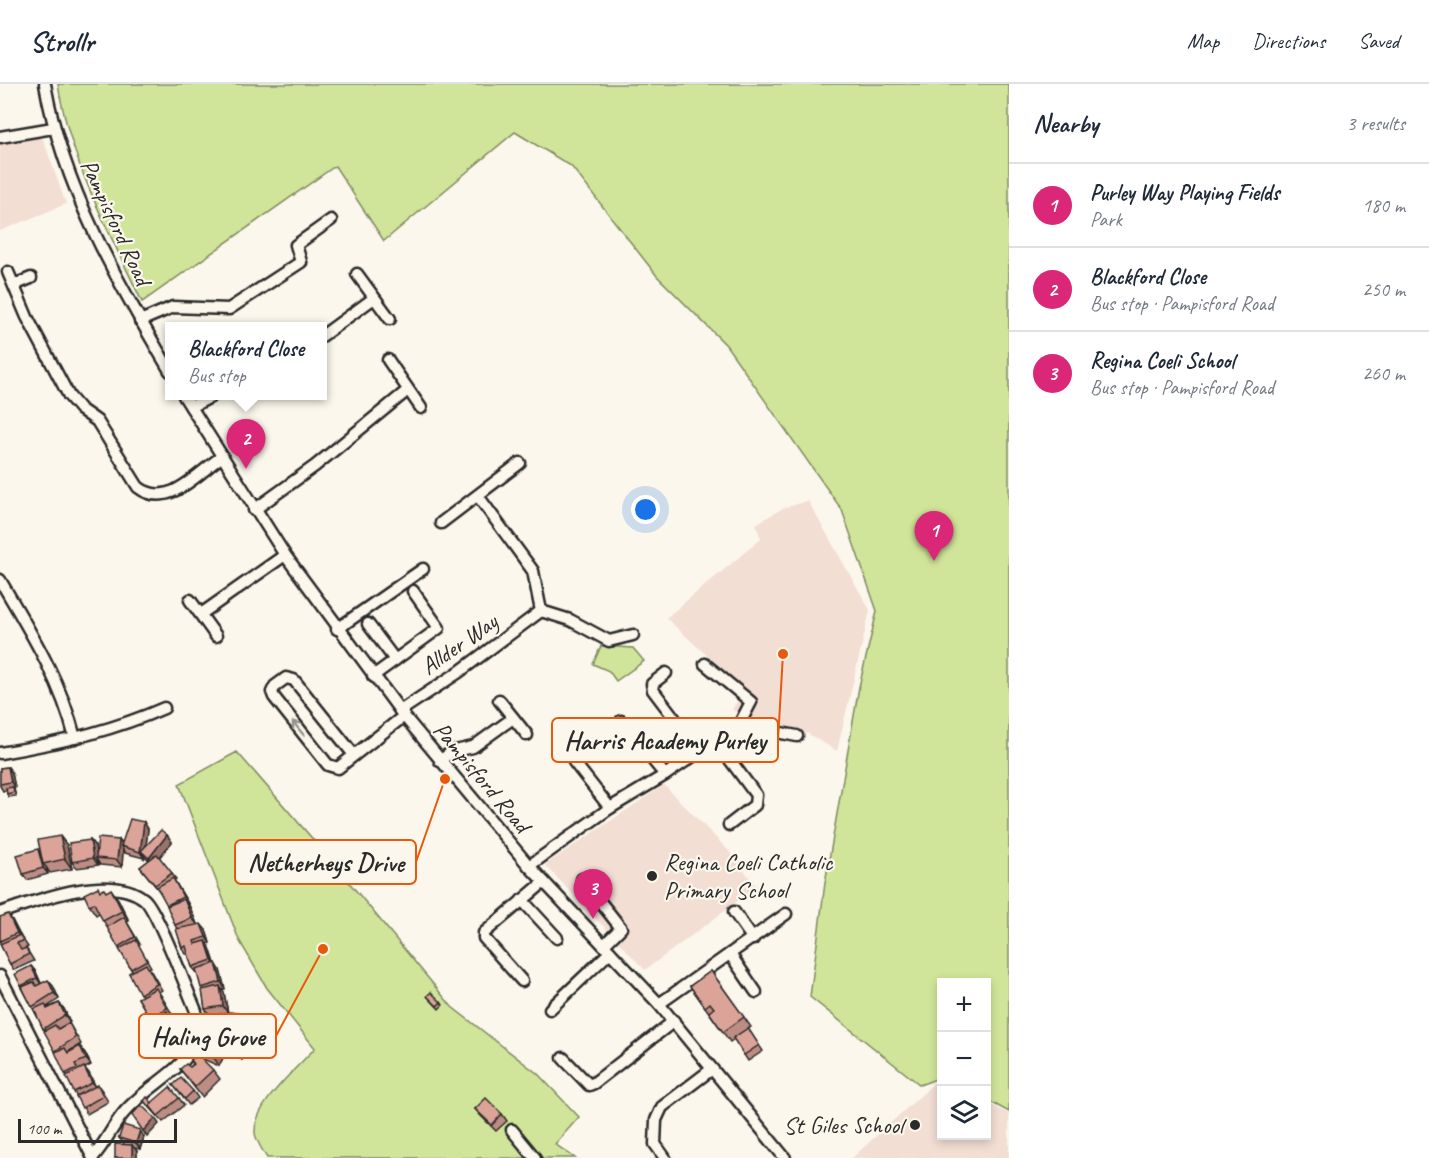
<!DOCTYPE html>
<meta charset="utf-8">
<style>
body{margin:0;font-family:Caveat,sans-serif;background:#f6f6f7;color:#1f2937}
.controls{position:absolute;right:18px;bottom:18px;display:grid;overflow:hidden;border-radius:0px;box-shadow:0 3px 9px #0003}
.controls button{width:54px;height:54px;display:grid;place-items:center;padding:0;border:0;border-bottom:2px solid #e0e1e3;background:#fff;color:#1f2937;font:30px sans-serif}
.scale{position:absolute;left:18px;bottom:15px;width:159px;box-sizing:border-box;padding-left:6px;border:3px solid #2b2b2b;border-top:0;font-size:16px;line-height:21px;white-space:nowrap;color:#2b2b2b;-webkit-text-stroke:4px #fbf7ec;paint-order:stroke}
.you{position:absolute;left:646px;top:426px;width:21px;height:21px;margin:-15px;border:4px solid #fff;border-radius:50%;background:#1a73e8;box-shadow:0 0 0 9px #1a73e833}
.badge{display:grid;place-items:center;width:39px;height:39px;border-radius:50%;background:#db2777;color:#fff;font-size:20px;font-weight:700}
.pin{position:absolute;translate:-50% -50px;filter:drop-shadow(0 2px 3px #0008)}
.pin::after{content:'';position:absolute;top:32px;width:21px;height:18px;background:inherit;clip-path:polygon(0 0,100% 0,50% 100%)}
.popup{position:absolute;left:165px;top:238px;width:162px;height:78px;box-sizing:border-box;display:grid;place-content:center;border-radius:0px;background:#fff;filter:drop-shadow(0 2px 4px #0005);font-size:20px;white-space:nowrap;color:#747a83}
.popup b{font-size:22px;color:#1f2937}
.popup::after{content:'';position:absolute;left:50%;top:100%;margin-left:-12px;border:12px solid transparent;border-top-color:#fff}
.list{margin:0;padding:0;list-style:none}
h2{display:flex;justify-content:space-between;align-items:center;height:78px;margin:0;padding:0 24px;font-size:26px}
h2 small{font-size:20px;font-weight:400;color:#747a83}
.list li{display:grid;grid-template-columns:39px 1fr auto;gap:18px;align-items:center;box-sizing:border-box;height:84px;padding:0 24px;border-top:2px solid #e0e1e3}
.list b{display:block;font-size:22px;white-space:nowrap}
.list p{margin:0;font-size:20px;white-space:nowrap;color:#747a83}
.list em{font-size:20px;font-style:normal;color:#747a83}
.icon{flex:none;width:33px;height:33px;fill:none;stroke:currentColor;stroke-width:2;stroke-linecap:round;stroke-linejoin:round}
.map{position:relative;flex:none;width:1009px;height:1074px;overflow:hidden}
header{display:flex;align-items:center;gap:36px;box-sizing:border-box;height:84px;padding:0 30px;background:#fff;border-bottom:2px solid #e0e1e3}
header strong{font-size:28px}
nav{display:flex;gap:33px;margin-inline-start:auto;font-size:21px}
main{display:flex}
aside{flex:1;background:#fff}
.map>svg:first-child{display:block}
.built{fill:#f2ded3}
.green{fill:#d0e599;stroke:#7e8862;stroke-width:1.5}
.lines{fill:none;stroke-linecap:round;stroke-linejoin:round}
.minor-casing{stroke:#2b2b2b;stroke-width:15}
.minor{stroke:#fbf7ec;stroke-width:10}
.wall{fill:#bd8d83;stroke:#2b2b2b;stroke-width:1.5}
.shaded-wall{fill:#9a736a;stroke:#2b2b2b;stroke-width:1.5}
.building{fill:#dca498;stroke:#2b2b2b;stroke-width:1.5}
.oneway{stroke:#93918c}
.poi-dot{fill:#2b2b2b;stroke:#fbf7ec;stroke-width:2}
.labels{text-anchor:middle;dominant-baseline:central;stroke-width:4.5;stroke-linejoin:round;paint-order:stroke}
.street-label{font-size:24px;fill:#2b2b2b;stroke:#fbf7ec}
.poi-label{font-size:24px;fill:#2b2b2b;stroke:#fbf7ec;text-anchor:start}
.leader{fill:none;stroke:#e8590c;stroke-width:2}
.callout-dot{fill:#e8590c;stroke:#fbf7ec;stroke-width:2}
.callout{fill:#fbf7ec;stroke:#e8590c;stroke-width:2}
.callout-label{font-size:26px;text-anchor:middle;font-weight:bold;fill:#2b2b2b}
</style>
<header>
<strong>Strollr</strong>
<nav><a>Map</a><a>Directions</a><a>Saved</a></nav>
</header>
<main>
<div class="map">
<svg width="1009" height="1074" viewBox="0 0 1009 1074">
<rect width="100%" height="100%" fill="#fbf7ec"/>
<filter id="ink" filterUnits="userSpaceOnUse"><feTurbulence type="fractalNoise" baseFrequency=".0167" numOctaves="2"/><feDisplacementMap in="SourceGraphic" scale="12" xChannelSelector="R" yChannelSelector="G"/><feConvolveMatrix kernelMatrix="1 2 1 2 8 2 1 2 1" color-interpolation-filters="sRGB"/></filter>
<g filter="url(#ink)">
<g class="built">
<polygon points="38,51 43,55 66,120 0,147 0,58"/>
<polygon points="808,417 870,526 837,667 807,649 772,661 732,625 745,606 666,534 761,455 756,440 783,424"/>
<polygon points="664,701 729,767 757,803 645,886 545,781"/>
<polygon points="941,993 942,1052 986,1052 987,1019 1009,1030 1009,1074 852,1074"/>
</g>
<g class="green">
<path d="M58 0H1009V1028L987 1016 986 898H942L941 993 920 1001 810 913 825 799 859 603 877 527 842 426 726 261 657 192 571 82 515 48 384 157 335 82 142 218C109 147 70 78 58 0Z"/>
<polygon points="601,562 633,564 644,577 616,597 609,587 593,580"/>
<path d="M237 668 324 768 452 923 538 990 579 1033 555 1060 575 1074H267C263 1067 256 1057 255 1049 253 1021 297 984 315 964L267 904 239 856 179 700Z"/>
</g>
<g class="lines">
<g class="minor-casing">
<g id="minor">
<path d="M45 0C63 104 117 197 170 287"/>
<polyline points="0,53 53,44"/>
<path d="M8 188 27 233 69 312 80 325 97 337 138 403C167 426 196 391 221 373"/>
<polyline points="357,190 390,235"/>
<polyline points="14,201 31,194"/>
<polyline points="140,237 173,223 229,225 301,178 296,161 331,136"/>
<polyline points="322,252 374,214"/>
<polyline points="388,276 421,324"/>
<polyline points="184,312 285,471 404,632 529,782 659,920 785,1074"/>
<polyline points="191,323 212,312"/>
<polyline points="478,412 533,487 541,527"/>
<polyline points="254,426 315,382 408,306"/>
<polyline points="441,439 520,379"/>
<path d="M0 496C30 547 61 597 75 654"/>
<polyline points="190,516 216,552"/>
<polyline points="541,527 570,536 609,557 633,551"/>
<polyline points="201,530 285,471"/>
<polyline points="368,540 395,576"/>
<polyline points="337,545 423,485"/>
<polyline points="705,580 751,618 739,641"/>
<polyline points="666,589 652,600 653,606 700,668"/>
<polyline points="373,592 439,544 413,507"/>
<polyline points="499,616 527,651"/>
<polyline points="400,627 459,588 541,527"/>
<polyline points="621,637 665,691"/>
<polyline points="716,657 756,711 755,721 729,741"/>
<path d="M0 669C56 660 112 647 164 624"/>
<polyline points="354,671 294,596 286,594 275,602 272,608 274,613 328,681 338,684 404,632"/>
<polyline points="440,677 451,668 473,663 513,634"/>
<polyline points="574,678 610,724"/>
<polyline points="529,782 610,724 665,691 739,641 797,652"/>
<polyline points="582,795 621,844 604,861"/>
<polyline points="522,816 557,854"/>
<polyline points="734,828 753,855"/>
<path d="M0 829C37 816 111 788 144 815 156 824 188 908 196 927 197 938 199 953 193 964 178 990 141 1006 122 1031 111 1045 105 1060 93 1073"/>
<polyline points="730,870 756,908"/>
<polyline points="0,892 93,1074"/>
<polyline points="522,897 484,854 484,849 544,798"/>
<polyline points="659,920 786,830"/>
<polyline points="550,925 610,868"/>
<polyline points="563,974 589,1001 594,999 674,937"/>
<polyline points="512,1046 535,1074"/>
<polyline points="665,1074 655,1060 656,1036 662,1023 712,985"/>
</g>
</g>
<use href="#minor" class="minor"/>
</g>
<g class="wall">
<polygon points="8,683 12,689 15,704 14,705 16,712 9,713 7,710 6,706 3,707 0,702 0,684"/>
<polygon points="144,738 148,745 146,761 167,751 172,758 159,773 176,795 174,796 189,821 197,840 206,846 210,859 208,860 210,864 215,879 220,886 225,905 222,906 224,909 228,929 210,932 205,925 203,905 197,889 192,883 188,870 186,870 182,864 177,845 175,841 168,822 160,808 140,783 149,776 144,772 144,774 125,769 123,766 122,783 100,781 97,776 98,781 76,784 72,778 90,756 95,762 96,770 119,756 122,760"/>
<polygon points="67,761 72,785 50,789 46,783 48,790 27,796 23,790 41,770"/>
<polygon points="101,806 106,808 118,815 129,837 127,838 140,860 138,860 151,883 149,884 162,906 159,908 172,930 170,931 183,954 163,964 159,958 151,936 138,914 142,912 129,889 132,887 99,829 96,831 89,821"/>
<polygon points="0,833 12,836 19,851 24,857 28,863 26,864 34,877 14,886 10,880 0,860"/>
<polygon points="31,882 36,888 41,899 53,902 59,915 47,923 47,924 59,919 64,925 70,938 58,945 69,939 81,960 68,968 85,969 91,981 85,984 95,1003 98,1001 103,1008 108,1018 87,1030 74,1008 56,968 21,902"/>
<polygon points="711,887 751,943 748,945 763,967 748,977 734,955 730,958 690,902"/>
<polygon points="427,912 441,918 443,921 439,925"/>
<polygon points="249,931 254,937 251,957 233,954 243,960 248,967 242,976 226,966 221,959 231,953 227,947"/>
<polygon points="226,968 219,982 205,976 201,969"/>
<polygon points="191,976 213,986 220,995 202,1013 180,985 190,983 193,980"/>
<polygon points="173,1001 193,1007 198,1014 189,1021"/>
<polygon points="179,1014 184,1021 163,1038 144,1017 152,1019"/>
<polygon points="475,1025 502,1030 507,1037 496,1047 480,1031"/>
<polygon points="144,1053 140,1065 134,1064 137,1067 137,1074 141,1074 115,1074 124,1060 119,1054"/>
</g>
<g class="shaded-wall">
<polygon points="8,683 12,689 15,704 11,698"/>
<polygon points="144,738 148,745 145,770 141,767 144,772 144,774 140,768"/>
<polygon points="167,751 172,758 154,780 149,774"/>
<polygon points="60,752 67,761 72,785 65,775"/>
<polygon points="90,756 95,762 97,774 96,774 98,781 93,774"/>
<polygon points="119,756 124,763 121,762 123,766 122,783 117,776"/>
<polygon points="38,765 43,772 43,780 46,783 48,790 43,784"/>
<polygon points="173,794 189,821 197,840 192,834 185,815"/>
<polygon points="111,805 118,815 129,837 122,827"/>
<polygon points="8,830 12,836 22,855 17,849"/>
<polygon points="201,840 206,846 210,859 206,853"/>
<polygon points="206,857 210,864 216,883 212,876"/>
<polygon points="216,879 220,886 225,905 221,898"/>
<polygon points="31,882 36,888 41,900 37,894"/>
<polygon points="48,896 53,902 59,915 54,909"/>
<polygon points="220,902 224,909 228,929 223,922"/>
<polygon points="59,919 64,925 70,938 65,931"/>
<polygon points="249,931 254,937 251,957 246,950"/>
<polygon points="243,960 248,967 242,976 237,969"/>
<polygon points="80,962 85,969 91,981 86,975"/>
<polygon points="221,962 226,968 219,982 215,975"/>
<polygon points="84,983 89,989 97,1005 92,999"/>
<polygon points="155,1034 159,1040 147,1053 143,1047"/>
<polygon points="140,1046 144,1053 140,1065 136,1059"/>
<polygon points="132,1061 137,1067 137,1074 132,1074"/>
</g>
<g class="building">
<polygon points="8,683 11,698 0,700 0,684"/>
<polygon points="13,703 14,708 7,710 6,704"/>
<polygon points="130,735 144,738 140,768 121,762"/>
<polygon points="161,746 167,751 149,774 141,767"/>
<polygon points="60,752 65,775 43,780 38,756"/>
<polygon points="98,754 119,756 117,776 96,774"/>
<polygon points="90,756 93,774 72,778 69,759"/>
<polygon points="38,765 43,784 23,790 17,771"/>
<polygon points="157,770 172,789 155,801 140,783"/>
<polygon points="173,794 183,813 167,821 157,803"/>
<polygon points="98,803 100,807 104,805 106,808 111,805 122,827 103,837 94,819 89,821 84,810"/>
<polygon points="184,815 192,834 175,841 167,822"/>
<polygon points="8,830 17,849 0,857 0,833"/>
<polygon points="124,833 135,853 118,863 107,843"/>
<polygon points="201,840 206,853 194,857 195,860 206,857 212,876 192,883 186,862 182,864 176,845"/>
<polygon points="20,851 23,857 17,859 21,866 26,864 29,870 10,880 0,860"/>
<polygon points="136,856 147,876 131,885 119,865"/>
<polygon points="216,879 221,898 201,904 196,885"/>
<polygon points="146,880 157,900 140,910 129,889"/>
<polygon points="31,882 37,894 21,902 15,890"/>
<polygon points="711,887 744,933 723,948 709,928 714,924 710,919 705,923 690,902"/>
<polygon points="48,896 54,909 32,923 22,903 34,898 36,902"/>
<polygon points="220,902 223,922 205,925 202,906"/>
<polygon points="156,904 167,924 150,934 138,914"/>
<polygon points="431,908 441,918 437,922 427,912"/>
<polygon points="59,919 65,931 43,945 34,925 45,920 47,925"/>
<polygon points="167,927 178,947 159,958 148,938"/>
<polygon points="230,928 249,931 246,950 227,947"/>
<polygon points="69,939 76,953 55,967 44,947 55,941 58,945"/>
<polygon points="748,944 759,961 744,971 733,954"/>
<polygon points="227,950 243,960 237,969 221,959"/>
<polygon points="207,955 221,962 215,975 201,969"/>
<polygon points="80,962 86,975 75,980 77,984 65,990 55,968 65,964 68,969"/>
<polygon points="197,970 213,986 195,1003 180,985 186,980 190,983 194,980 191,976"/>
<polygon points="84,983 92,999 74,1008 66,992"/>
<polygon points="181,994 193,1007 185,1015 173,1001"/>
<polygon points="98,1001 103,1012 82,1024 76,1012"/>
<polygon points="170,1003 179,1014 158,1032 149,1021"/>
<polygon points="147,1013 152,1019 149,1023 144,1017"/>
<polygon points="486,1014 502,1030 492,1041 475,1025"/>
<polygon points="141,1021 155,1034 143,1047 132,1031"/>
<polygon points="123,1041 140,1046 136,1059 119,1054"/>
<polygon points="115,1060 132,1061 132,1074 115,1074"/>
</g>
<defs><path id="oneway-shaft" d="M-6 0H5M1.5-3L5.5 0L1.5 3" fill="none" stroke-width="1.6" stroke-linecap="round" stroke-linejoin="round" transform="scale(1.5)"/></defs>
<use class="oneway" href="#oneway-shaft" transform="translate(298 644) rotate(-129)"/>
</g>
<g class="poi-dot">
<circle cx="652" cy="792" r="6"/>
<circle cx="915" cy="1041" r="6"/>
</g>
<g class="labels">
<g class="street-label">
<text transform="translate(116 138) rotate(65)">Pampisford Road</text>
<text transform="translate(459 560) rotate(-35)">Allder Way</text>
<text transform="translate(482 693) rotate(50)">Pampisford Road</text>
</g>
<g class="poi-label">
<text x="664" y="778">Regina Coeli Catholic<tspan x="664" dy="28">Primary School</tspan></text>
<text x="903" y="1041" text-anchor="end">St Giles School</text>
</g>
</g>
<path class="leader" d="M783 570L778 656M445 695L416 778M323 865L276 952"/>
<g class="callout-dot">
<circle cx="783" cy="570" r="6"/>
<circle cx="445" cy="695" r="6"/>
<circle cx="323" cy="865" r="6"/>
</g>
<g class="callout">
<rect x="552" y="634" width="226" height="44" rx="6"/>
<rect x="235" y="756" width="181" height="44" rx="6"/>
<rect x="139" y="930" width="137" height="44" rx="6"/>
</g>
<g class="callout-label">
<text x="665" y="665">Harris Academy Purley</text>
<text x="326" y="787">Netherheys Drive</text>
<text x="208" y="961">Haling Grove</text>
</g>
</svg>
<div class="controls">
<button>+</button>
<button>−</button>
<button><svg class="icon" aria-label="layers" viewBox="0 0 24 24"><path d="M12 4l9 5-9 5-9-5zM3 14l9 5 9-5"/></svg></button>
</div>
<div class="scale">100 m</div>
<div class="you"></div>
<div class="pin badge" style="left:934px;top:477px">1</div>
<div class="pin badge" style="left:246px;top:385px">2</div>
<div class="popup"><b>Blackford Close</b>Bus stop</div>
<div class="pin badge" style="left:593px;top:835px">3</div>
</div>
<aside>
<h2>Nearby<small>3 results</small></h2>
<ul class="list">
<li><span class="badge">1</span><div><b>Purley Way Playing Fields</b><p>Park</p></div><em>180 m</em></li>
<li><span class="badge">2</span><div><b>Blackford Close</b><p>Bus stop · Pampisford Road</p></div><em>250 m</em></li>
<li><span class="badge">3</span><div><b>Regina Coeli School</b><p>Bus stop · Pampisford Road</p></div><em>260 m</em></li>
</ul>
</aside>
</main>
